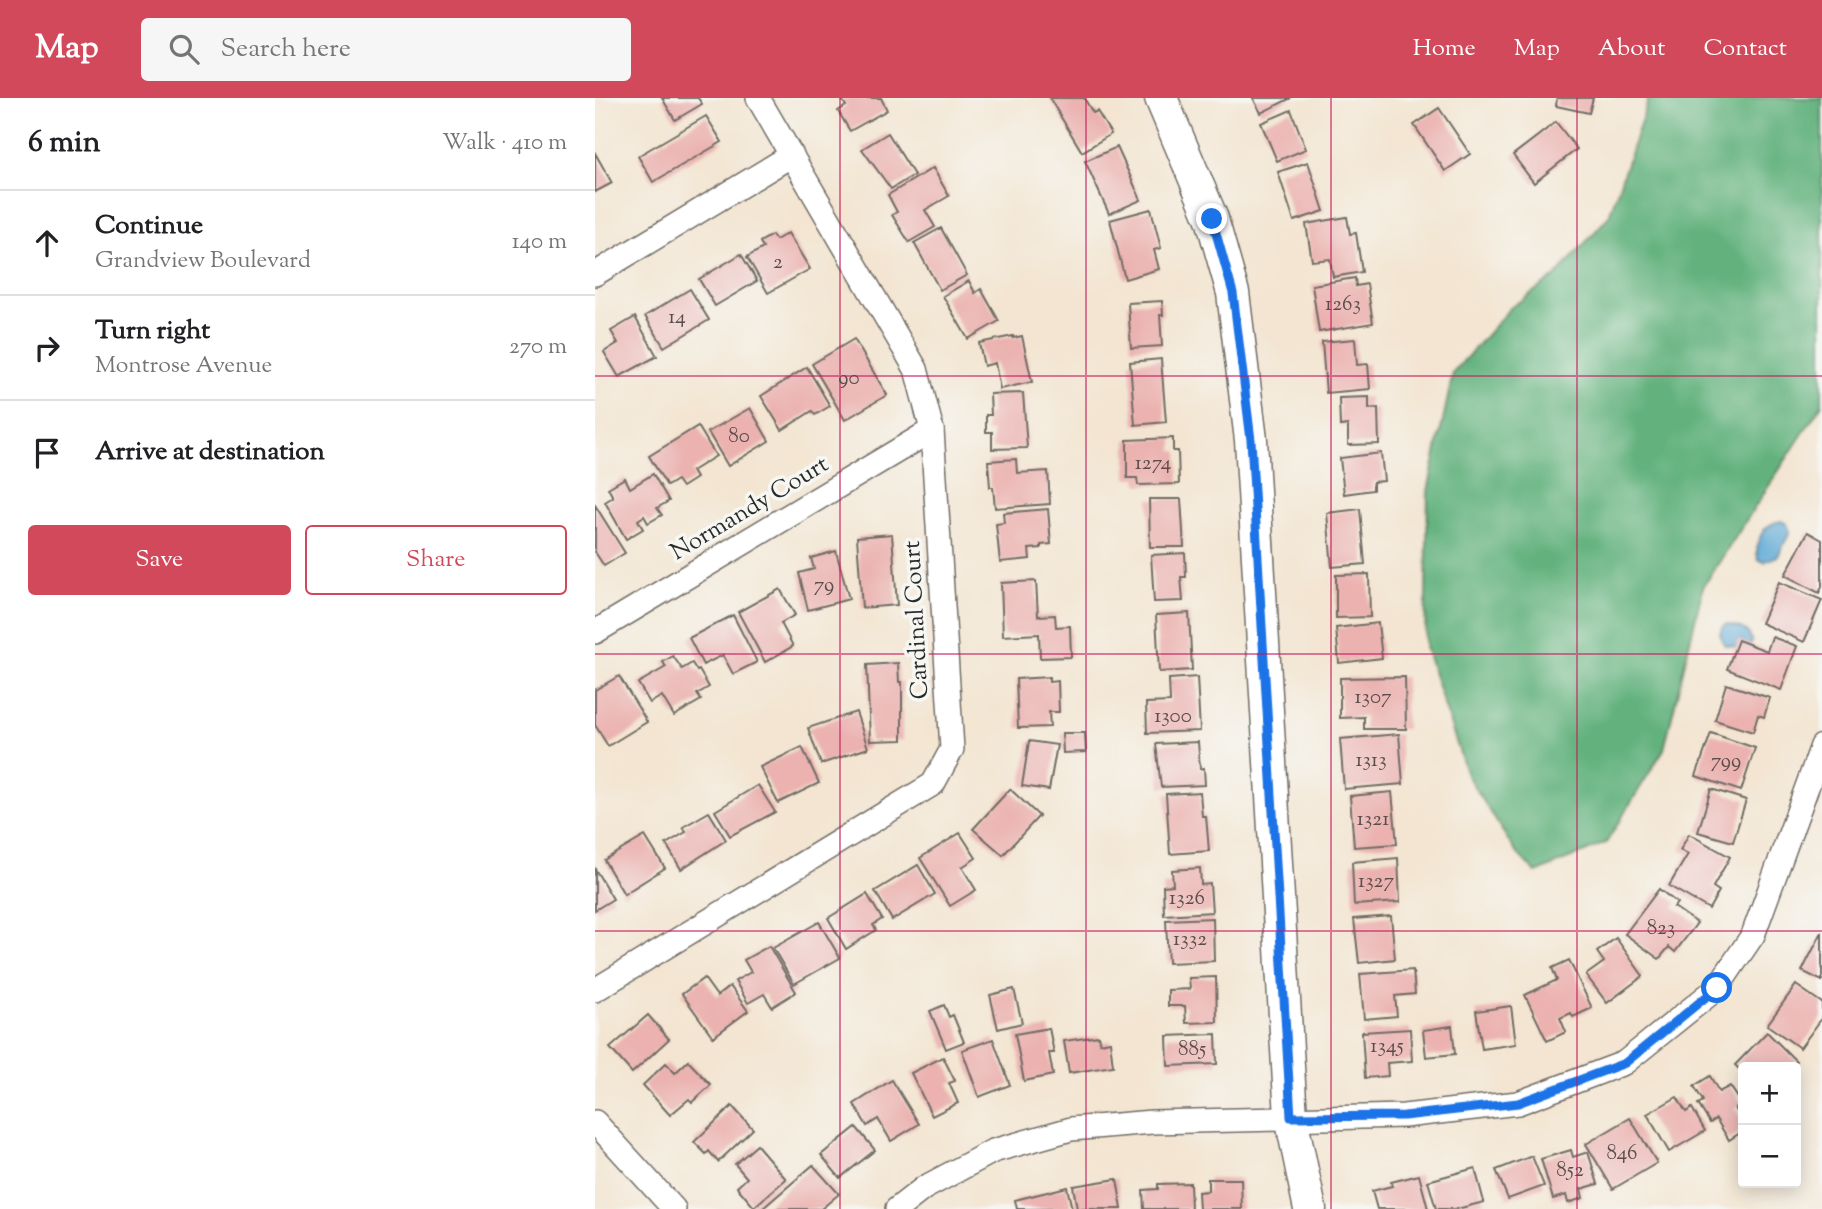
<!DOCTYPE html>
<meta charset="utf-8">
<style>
body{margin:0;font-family:"Sorts Mill Goudy",serif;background:#f6f6f6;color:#202124}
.controls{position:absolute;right:21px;bottom:21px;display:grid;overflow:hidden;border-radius:7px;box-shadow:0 4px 18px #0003}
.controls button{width:63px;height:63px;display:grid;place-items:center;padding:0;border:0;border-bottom:2px solid #e0e0e0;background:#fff;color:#202124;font:35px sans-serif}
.stop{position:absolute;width:21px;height:21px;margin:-16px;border:5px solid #1a73e8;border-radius:50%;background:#fff}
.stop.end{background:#1a73e8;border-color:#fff;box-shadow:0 2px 7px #0008}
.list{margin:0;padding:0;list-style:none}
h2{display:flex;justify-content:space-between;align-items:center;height:91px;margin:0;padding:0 28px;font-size:30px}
h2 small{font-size:23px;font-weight:400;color:#757577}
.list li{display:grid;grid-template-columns:46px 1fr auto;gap:21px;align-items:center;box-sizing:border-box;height:105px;padding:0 28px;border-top:2px solid #e0e0e0}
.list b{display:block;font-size:26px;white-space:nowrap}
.list p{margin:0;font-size:23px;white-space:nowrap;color:#757577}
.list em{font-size:23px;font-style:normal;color:#757577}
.actions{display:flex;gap:14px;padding:21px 28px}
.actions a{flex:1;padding:16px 0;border:2px solid #d1495b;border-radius:7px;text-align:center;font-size:24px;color:#d1495b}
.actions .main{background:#d1495b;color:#fff}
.icon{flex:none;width:38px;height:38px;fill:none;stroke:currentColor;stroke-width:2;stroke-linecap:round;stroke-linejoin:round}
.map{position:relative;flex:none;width:1227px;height:1111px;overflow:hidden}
header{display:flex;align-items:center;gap:42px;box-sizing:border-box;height:98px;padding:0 35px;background:#d1495b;color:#fff}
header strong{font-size:33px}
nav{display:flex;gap:38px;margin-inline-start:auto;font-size:24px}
.search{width:490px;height:63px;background:#f6f6f6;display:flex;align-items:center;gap:18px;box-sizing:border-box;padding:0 24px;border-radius:7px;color:#757577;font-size:26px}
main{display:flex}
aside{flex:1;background:#fff}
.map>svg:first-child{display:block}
.forest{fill:#63b27e;stroke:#476e54;stroke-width:2}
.water{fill:#5ca8d4;stroke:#446a80;stroke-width:2}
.building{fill:#ebb2b0}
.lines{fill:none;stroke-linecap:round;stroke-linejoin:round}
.street-casing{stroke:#716c65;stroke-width:26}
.secondary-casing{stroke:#716c65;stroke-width:35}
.street{stroke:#fff;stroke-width:23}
.secondary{stroke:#fff;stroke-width:32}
.route{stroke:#1a73e8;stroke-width:9}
.grid{fill:none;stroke:#c2185b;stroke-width:2;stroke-opacity:0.55}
.labels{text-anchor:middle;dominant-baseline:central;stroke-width:7;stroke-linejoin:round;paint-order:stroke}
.number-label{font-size:21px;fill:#5b4d4c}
.street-label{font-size:24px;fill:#2b2b2b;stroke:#f6f6f2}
</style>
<header>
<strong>Map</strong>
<div class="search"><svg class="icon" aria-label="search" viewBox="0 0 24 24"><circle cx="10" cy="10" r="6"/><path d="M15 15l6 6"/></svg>Search here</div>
<nav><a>Home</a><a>Map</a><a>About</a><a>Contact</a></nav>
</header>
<main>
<aside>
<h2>6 min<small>Walk · 410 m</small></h2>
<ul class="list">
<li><svg class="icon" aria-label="ahead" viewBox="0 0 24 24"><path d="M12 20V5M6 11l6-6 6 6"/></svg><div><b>Continue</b><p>Grandview Boulevard</p></div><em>140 m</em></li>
<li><svg class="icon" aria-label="right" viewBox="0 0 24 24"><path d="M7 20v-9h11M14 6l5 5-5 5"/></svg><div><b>Turn right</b><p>Montrose Avenue</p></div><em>270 m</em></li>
<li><svg class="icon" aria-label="arrive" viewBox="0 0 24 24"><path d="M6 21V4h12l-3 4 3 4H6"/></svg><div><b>Arrive at destination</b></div></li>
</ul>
<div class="actions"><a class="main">Save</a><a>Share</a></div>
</aside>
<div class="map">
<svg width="1227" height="1111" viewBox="0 0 1227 1111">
<rect width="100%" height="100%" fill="#f6f6f2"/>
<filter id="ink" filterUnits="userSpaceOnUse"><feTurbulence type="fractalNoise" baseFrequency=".0143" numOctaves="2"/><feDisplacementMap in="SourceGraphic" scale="14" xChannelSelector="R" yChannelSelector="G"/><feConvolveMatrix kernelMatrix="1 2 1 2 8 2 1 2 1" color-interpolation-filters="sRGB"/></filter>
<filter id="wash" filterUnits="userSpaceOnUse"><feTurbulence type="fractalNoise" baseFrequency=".00686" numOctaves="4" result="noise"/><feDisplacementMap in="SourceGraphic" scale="28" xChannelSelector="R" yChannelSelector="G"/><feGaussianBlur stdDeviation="1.57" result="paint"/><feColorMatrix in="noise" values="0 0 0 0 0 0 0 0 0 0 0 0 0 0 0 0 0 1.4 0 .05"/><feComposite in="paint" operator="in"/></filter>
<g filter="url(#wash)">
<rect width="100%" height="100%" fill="#f3e5d1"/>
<polygon class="forest" points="1054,0 1227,0 1227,306 1108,489 1069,651 1011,745 941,775 920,753 872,677 830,549 833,393 858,275 915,210 961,178 1014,118"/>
<g class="water">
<path d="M1186 423 1192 426 1195 434 1183 458 1169 464 1163 461C1159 445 1168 425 1186 423Z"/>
<path d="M1130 526C1142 528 1155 531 1157 544L1155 547 1144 542 1140 549 1130 547C1124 538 1123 535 1130 526Z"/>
</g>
<g id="blocks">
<g class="building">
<polygon points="67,0 103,0 107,6 80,22"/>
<polygon points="246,0 286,0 292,12 255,33 243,13 251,8"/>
<polygon points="457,0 489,0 498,15 502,13 516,36 487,54 455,1"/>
<polygon points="658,0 696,0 666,15"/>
<polygon points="962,0 998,0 994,15 961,8"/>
<polygon points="844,10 875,56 850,73 819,27"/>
<polygon points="696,12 711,51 682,63 666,25"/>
<polygon points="111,18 127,44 58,84 43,58"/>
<polygon points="961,24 982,51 939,85 918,57"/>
<polygon points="293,35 319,77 296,91 267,51"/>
<polygon points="522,49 546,102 514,116 490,63"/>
<polygon points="0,55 17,85 0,94"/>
<polygon points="713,64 729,113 699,123 683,74"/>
<polygon points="338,70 354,98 330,112 340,129 314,144 297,117 302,114 293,97"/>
<polygon points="556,111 566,150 559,152 564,171 530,181 515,122"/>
<polygon points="752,119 755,136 761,135 767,174 738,179 735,161 717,163 711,126"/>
<polygon points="346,130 372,177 345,192 319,145"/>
<polygon points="193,135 215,171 173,195 152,159 168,150 165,144 177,137 181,142"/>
<polygon points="146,156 162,183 120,208 104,181"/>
<polygon points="760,180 761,188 772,186 778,225 724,234 717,187"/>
<polygon points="374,183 380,195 386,191 404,223 373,241 348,198"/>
<polygon points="95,191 114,222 69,249 50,218"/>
<polygon points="567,203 568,217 565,217 567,248 536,250 533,205"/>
<polygon points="40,219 62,258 24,279 9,254 23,245 16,233"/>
<polygon points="418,238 418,240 427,238 437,284 405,291 400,265 389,268 384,245"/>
<polygon points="259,241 292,297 250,322 217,266"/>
<polygon points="760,241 762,267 773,266 775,291 731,295 727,244"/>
<polygon points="566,261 571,324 540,327 535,264"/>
<polygon points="212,269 235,308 220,317 217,313 187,332 166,298"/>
<polygon points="428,295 432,350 397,351 397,334 391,334 391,317 396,317 395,296"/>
<polygon points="774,299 774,311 783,310 784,346 753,347 753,327 745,328 744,300"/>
<polygon points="155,310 174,343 133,368 113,334"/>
<polygon points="103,328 121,358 97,373 101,380 87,389 82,382 72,388 54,358"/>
<polygon points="578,340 578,353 583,353 584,386 543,387 542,380 532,380 532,342"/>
<polygon points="786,355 789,383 778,384 778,392 749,396 745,360"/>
<polygon points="421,361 422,375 453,373 455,406 400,410 398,389 395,389 393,363"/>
<polygon points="58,376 74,403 62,410 67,417 53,425 49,418 43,422 48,431 31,441 10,404 18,399 13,390 30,380 35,390"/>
<polygon points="554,401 586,401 589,449 555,449"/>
<polygon points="0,407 30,455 9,468 0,454"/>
<polygon points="453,411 456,446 446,447 446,450 434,451 435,461 405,464 401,426 409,425 408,415"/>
<polygon points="765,411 770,466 737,469 732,415"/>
<polygon points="1213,434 1227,442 1227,489 1224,495 1190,477"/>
<polygon points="297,436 302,507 267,510 262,439"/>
<polygon points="241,453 254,501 213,512 204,475 219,471 216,460"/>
<polygon points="590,455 591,479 586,479 588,503 559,504 556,457"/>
<polygon points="774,476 775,519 741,520 741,477"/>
<polygon points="441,483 443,518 460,517 461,529 475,528 476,559 445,560 444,536 408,538 406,485"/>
<polygon points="1184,484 1227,502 1209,544 1166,525"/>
<polygon points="185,491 200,517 186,525 198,548 170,564 143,514"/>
<polygon points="594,515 597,572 564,574 561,517"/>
<polygon points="138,517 162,564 138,576 128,557 108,567 94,540"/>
<polygon points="783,525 787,560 744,565 741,530"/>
<polygon points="1177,539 1202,548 1186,592 1132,571 1143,542 1172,553"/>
<polygon points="78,558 87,571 97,565 102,573 104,572 114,589 102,596 106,602 79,618 67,598 55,605 43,585 71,569 68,564"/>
<polygon points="303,565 304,584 307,584 307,642 275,643 272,567"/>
<polygon points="24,578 52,624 13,648 0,627 0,592"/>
<polygon points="454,579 454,584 463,583 464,614 454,614 455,629 423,630 421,581"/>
<polygon points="602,579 605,633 552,635 551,605 575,604 574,581"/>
<polygon points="810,579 811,631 769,631 769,619 745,620 745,580"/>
<polygon points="1131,586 1175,600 1169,619 1163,617 1158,634 1120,622"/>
<polygon points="261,614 273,650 226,666 213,630"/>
<polygon points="467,635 490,635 491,654 468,655"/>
<polygon points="1116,635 1160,650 1146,693 1101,678"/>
<polygon points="804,636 808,686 749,691 745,641"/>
<polygon points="434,643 462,647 454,692 427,688"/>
<polygon points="603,644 605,671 609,670 610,687 566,689 561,646"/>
<polygon points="207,649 224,685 183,705 165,669"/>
<polygon points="163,687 180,714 135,738 120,713"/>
<polygon points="415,691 444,718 408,757 378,731"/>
<polygon points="1116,691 1151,702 1138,744 1103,734"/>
<polygon points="605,694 607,718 611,718 614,753 575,756 571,696"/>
<polygon points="797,694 802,746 759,749 755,698"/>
<polygon points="114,714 131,742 86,771 71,746 91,734 88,729"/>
<polygon points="365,735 381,760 367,769 381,792 355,808 325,760"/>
<polygon points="1094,736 1135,759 1118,789 1124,793 1114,811 1074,788 1093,756 1085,752"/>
<polygon points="50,738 70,770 29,796 9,762"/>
<polygon points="803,760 805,804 759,807 757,764"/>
<polygon points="323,767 340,796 297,822 280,793"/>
<polygon points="605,770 606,787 615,786 617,814 569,817 568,788 578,787 577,772"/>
<polygon points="0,771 18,801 0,812"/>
<polygon points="1064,791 1082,805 1079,809 1102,825 1080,854 1074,849 1064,861 1030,836"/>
<polygon points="272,796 287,821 278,827 281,832 251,851 233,820"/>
<polygon points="796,818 800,861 764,865 759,821"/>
<polygon points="618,820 619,863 573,865 571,822"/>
<polygon points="224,824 245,860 199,886 178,850"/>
<polygon points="1227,834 1227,883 1207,873"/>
<polygon points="1021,840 1048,878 1012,905 991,877 1009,864 1002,854"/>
<polygon points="174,848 201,894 177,909 169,896 153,905 140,883 156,874 149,862"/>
<polygon points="974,862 997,910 978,919 976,915 965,920 971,934 952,943 930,897 962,882 957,870"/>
<polygon points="818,872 820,896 800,898 802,918 769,921 765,876"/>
<polygon points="621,879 622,924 591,925 590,908 573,908 573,892 595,891 594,880"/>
<polygon points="109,880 122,898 135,888 153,913 118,939 87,896"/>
<polygon points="1201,887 1227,905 1227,920 1205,950 1172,927"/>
<polygon points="419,891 427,925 403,931 395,897"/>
<polygon points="349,907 354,919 358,917 369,944 351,951 335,913"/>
<polygon points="916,908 921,946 887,951 881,913"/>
<polygon points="53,917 74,941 37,975 15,950"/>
<polygon points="857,928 860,956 831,959 828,932"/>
<polygon points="454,930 459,955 454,955 458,977 429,983 420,936"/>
<polygon points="815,931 817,963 792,965 793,978 770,980 767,934"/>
<polygon points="1172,934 1201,963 1195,969 1148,969 1148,975 1140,967"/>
<polygon points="621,936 622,966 573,968 572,938"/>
<polygon points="504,938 505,945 515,943 518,968 474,975 469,943"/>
<polygon points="398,941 415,987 384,999 367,952"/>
<polygon points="348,959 360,983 354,985 363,1005 337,1018 316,975"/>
<polygon points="93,963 116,987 97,1004 94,1001 75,1017 48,987 71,965 80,975"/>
<polygon points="1115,978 1124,994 1135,988 1147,1006 1140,1010 1148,1023 1148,1033 1134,1042 1121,1021 1115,1025 1103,1006 1108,1003 1099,988"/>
<polygon points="297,982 324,1026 296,1043 283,1021 272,1028 259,1006"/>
<polygon points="1082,999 1091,1014 1097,1010 1110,1033 1074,1054 1052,1016"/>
<polygon points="137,1008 158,1031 123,1064 114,1053 111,1056 99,1044"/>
<polygon points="1035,1020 1062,1065 1018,1091 991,1046"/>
<polygon points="261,1029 280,1052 245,1080 226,1057"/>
<polygon points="162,1047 191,1081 159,1109 142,1089 152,1080 140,1066"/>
<polygon points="976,1052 978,1059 993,1054 1003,1086 986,1091 988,1100 973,1105 971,1097 958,1101 946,1061"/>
<polygon points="937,1058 949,1088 913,1101 901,1072"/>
<polygon points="218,1067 244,1096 226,1111 167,1111"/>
<polygon points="880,1070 889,1104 862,1111 841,1111 833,1083"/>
<polygon points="824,1077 833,1111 782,1111 777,1093 797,1088 796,1084"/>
<polygon points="522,1081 527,1111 482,1111 478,1088"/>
<polygon points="613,1081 646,1081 647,1111 604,1111 603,1094 613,1093"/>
<polygon points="595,1085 596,1111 549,1111 548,1092 563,1091 563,1086"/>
<polygon points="472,1089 477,1111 422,1111 420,1102"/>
</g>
</g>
</g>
<g filter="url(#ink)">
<use href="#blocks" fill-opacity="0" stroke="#716c65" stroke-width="2"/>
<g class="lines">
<g class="street-casing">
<g id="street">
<polyline points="0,176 197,57"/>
<polyline points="0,534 337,332"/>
<polyline points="0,892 338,686 357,651 337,332 321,271 163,0"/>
<polyline points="0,1024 79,1111"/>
<polyline points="302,1111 329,1090 398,1053 476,1031 557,1024 809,1018 923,1005 1029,965 1122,890 1158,837 1227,648"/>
</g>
</g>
<g class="secondary-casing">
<polyline id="secondary" points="566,0 617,121 638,195 656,342 696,1019 715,1111"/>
</g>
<use href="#street" class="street"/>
<use href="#secondary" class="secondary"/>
</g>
</g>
<g class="lines" filter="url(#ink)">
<polyline class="route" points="617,121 638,195 656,342 696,1019 809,1018 923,1005 1030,965 1122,890"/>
</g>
<path class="grid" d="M245 0V1111M491 0V1111M736 0V1111M982 0V1111M0 278H1227M0 556H1227M0 833H1227"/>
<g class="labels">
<g class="number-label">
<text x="183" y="165">2</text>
<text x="748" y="207">1263</text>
<text x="82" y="220">14</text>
<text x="254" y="281">90</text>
<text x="144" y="339">80</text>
<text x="558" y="366">1274</text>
<text x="229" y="488">79</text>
<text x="778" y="600">1307</text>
<text x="578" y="619">1300</text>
<text x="776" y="663">1313</text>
<text x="1131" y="664">799</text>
<text x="778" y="722">1321</text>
<text x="781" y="784">1327</text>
<text x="592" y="801">1326</text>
<text x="1066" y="831">823</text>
<text x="595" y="842">1332</text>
<text x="792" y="949">1345</text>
<text x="597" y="952">885</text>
<text x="1027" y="1056">846</text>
<text x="975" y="1073">852</text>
</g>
<g class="street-label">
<text transform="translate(155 411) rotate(-31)">Normandy Court</text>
<text transform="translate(322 522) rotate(-93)">Cardinal Court</text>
</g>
</g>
</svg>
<div class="controls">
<button>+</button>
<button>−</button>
</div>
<div class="stop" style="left:1122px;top:890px"></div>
<div class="stop end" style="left:617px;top:121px"></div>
</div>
</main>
